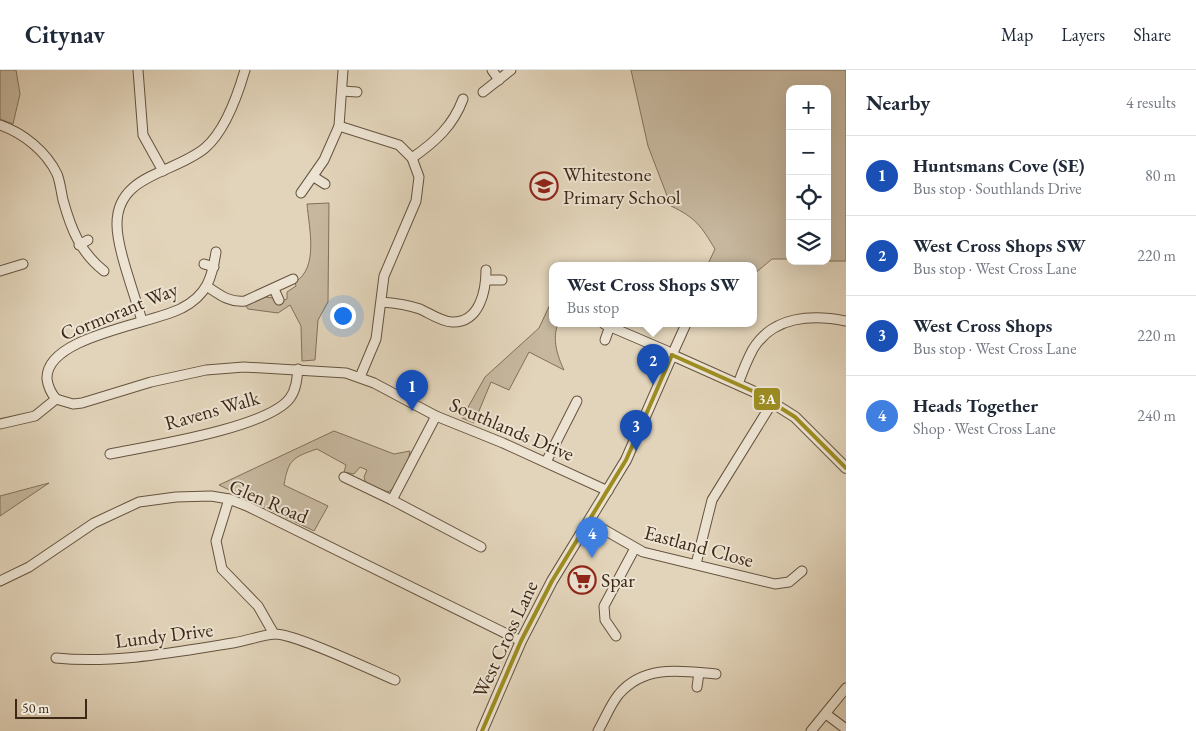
<!DOCTYPE html>
<meta charset="utf-8">
<style>
body{margin:0;font-family:"EB Garamond",serif;background:#f2f2f3;color:#1f2937}
.controls{position:absolute;right:15px;top:15px;display:grid;overflow:hidden;border-radius:10px;box-shadow:0 5px 20px #0002}
.controls button{width:45px;height:45px;display:grid;place-items:center;padding:0;border:0;border-bottom:1px solid #e0e1e3;background:#fff;color:#1f2937;font:25px sans-serif}
.scale{position:absolute;left:15px;bottom:12px;width:72px;box-sizing:border-box;padding-left:5px;border:2px solid #3d2816;border-top:0;font-size:14px;line-height:18px;white-space:nowrap;color:#3d2816;-webkit-text-stroke:4px #ece3d2;paint-order:stroke}
.you{position:absolute;left:342px;top:245px;width:18px;height:18px;margin:-12px;border:4px solid #fff;border-radius:50%;background:#1a73e8;box-shadow:0 0 0 8px #1a73e833}
.badge{display:grid;place-items:center;width:32px;height:32px;border-radius:50%;background:#8f2418;color:#fff;font-size:16px;font-weight:700}
.pin{position:absolute;translate:-50% -41px;filter:drop-shadow(0 1px 2px #0008)}
.pin::after{content:'';position:absolute;top:26px;width:18px;height:15px;background:inherit;clip-path:polygon(0 0,100% 0,50% 100%)}
.popup{position:absolute;left:549px;top:192px;width:208px;height:65px;box-sizing:border-box;display:grid;place-content:center;border-radius:10px;background:#fff;filter:drop-shadow(0 1px 4px #0005);font-size:16px;white-space:nowrap;color:#747a83}
.popup b{font-size:19px;color:#1f2937}
.popup::after{content:'';position:absolute;left:50%;top:100%;margin-left:-10px;border:10px solid transparent;border-top-color:#fff}
.list{margin:0;padding:0;list-style:none}
h2{display:flex;justify-content:space-between;align-items:center;height:65px;margin:0;padding:0 20px;font-size:21px}
h2 small{font-size:16px;font-weight:400;color:#747a83}
.list li{display:grid;grid-template-columns:32px 1fr auto;gap:15px;align-items:center;box-sizing:border-box;height:80px;padding:0 20px;border-top:1px solid #e0e1e3}
.list b{display:block;font-size:19px;white-space:nowrap}
.list p{margin:0;font-size:16px;white-space:nowrap;color:#747a83}
.list em{font-size:16px;font-style:normal;color:#747a83}
.icon{flex:none;width:28px;height:28px;fill:none;stroke:currentColor;stroke-width:2;stroke-linecap:round;stroke-linejoin:round}
.map{position:relative;flex:none;width:846px;height:661px;overflow:hidden}
header{display:flex;align-items:center;gap:30px;box-sizing:border-box;height:70px;padding:0 25px;background:#fff;border-bottom:1px solid #e0e1e3}
header strong{font-size:24px}
nav{display:flex;gap:28px;margin-inline-start:auto;font-size:18px}
main{display:flex}
aside{flex:1;background:#fff}
.map>svg:first-child{display:block}
.green{fill:#c6b79e;stroke:#82705a}
.lines{fill:none;stroke-linecap:round;stroke-linejoin:round}
.minor-casing{stroke:#66533f;stroke-width:11}
.tertiary-casing{stroke:#66533f;stroke-width:12}
.minor{stroke:#ece3d2;stroke-width:9}
.tertiary{stroke:#ece3d2;stroke-width:10}
.bus-1-casing{stroke:#ece3d2;stroke-width:8}
.bus-1{stroke:#9d8d21;stroke-width:4}
.labels{text-anchor:middle;dominant-baseline:central;stroke-width:4;stroke-linejoin:round;paint-order:stroke}
.poi-label{font-size:20px;fill:#3d2816;stroke:#ece3d2;text-anchor:start}
.street-label{font-size:20px;fill:#3d2816;stroke:#ece3d2}
.line-badge{stroke:#ece3d2;stroke-width:2}
.badge-label{font-size:14px;text-anchor:middle;font-weight:bold;fill:#fff}
</style>
<header>
<strong>Citynav</strong>
<nav><a>Map</a><a>Layers</a><a>Share</a></nav>
</header>
<main>
<div class="map">
<svg width="846" height="661" viewBox="0 0 846 661">
<rect width="100%" height="100%" fill="#e2d4ba"/>
<filter id="stains"><feTurbulence type="fractalNoise" baseFrequency=".004" numOctaves="4"/><feColorMatrix values="0 0 0 0 .2 0 0 0 0 .09 0 0 0 0 .02 0 0 0 .5 -.17"/></filter>
<radialGradient id="worn" r=".72"><stop offset=".6" stop-color="#630" stop-opacity="0"/><stop offset="1" stop-color="#630" stop-opacity=".3"/></radialGradient>
<g class="green">
<polygon points="0,0 16,0 20,24 13,54 0,49"/>
<path d="M631 0H846V191H827V19H790V189H772L753 205V196H707L715 179C701 156 696 148 671 136L648 76Z"/>
<path d="M329 133 328 232 318 250 315 290 302 291 301 256 290 235 278 243 248 239 245 235 265 227 273 228 276 233 287 229V222L296 216 295 212C319 198 309 158 307 134Z"/>
<path d="M553 228V254H558C552 269 557 285 564 300L529 282 509 320 491 312 474 353 462 348 485 307 539 258Z"/>
<path d="M334 361 394 384 410 381C408 395 401 415 388 422L366 414 364 407 367 400 360 397 354 404 344 402 346 395 317 379C293 387 288 390 284 415L328 436 314 461 219 415Z"/>
<polygon points="49,413 0,446 0,426"/>
</g>
<g class="lines">
<g class="minor-casing">
<g id="minor">
<polyline points="138,0 143,65 163,101"/>
<polyline points="492,0 499,10"/>
<polyline points="342,21 357,22"/>
<polyline points="483,22 511,0"/>
<path d="M0 55C23 63 46 81 57 104 60 111 61 121 63 130 71 159 80 182 104 201"/>
<polyline points="339,56 399,75 412,88 419,107 416,131 384,206 376,269 360,307"/>
<path d="M412 88C435 72 453 56 463 29"/>
<polyline points="314,107 325,114"/>
<polyline points="301,123 324,90 339,56 343,0"/>
<polyline points="79,175 88,170"/>
<polyline points="204,194 214,197"/>
<polyline points="0,201 23,194"/>
<polyline points="486,210 502,210"/>
<path d="M208 217C220 225 230 233 245 231L293 209"/>
<polyline points="274,219 279,230"/>
<path d="M382 232C394 233 408 235 420 239 429 243 442 252 452 252 480 253 486 220 486 200"/>
<path d="M142 251C135 225 117 179 117 155 116 104 174 104 205 78 225 61 238 24 245 0"/>
<polyline points="604,254 667,281 672,285 686,254"/>
<polyline points="605,270 610,256"/>
<path d="M738 314C742 303 747 290 753 279 773 246 812 244 846 251"/>
<path d="M56 329C51 323 48 317 47 309 45 266 153 254 182 238 207 225 212 208 216 182"/>
<polyline points="0,354 35,346 56,329 73,334 82,333 151,312 206,300 244,297 346,303 374,313 436,346 503,373 608,421"/>
<path d="M110 384C149 376 268 358 290 328 296 320 297 309 298 299"/>
<polyline points="546,392 577,331"/>
<polyline points="344,407 392,430 481,477"/>
<polyline points="229,429 216,471 222,499 258,536 274,564"/>
<polyline points="392,430 436,346"/>
<polyline points="589,451 643,482 775,514 789,512 802,501"/>
<polyline points="696,494 712,430 772,333"/>
<polyline points="0,511 29,497 94,453 139,432 176,427 211,426 229,429 247,436 521,571"/>
<polyline points="616,566 605,550 604,536 635,478"/>
<path d="M56 588C114 594 176 582 233 573 246 571 262 565 274 564 294 563 371 600 395 610"/>
<polyline points="697,617 699,603"/>
<polyline points="826,644 846,659"/>
<path d="M598 661C605 649 610 635 619 624 645 594 681 601 716 604"/>
<polyline points="811,661 846,618"/>
</g>
</g>
<g class="tertiary-casing">
<polyline id="tertiary" points="482,661 521,571 552,511 626,390 672,285 757,323 795,347 846,398"/>
</g>
<use href="#minor" class="minor"/>
<use href="#tertiary" class="tertiary"/>
<g class="bus-1-casing">
<g id="bus-1">
<polyline points="672,285 757,323 795,347 846,398"/>
<polyline points="482,661 521,571 552,511 626,390 672,285"/>
</g>
</g>
<use href="#bus-1" class="bus-1"/>
</g>
<defs>
<g id="school-ring" transform="scale(1.4375)"><circle r="9.5" fill="#ece3d2" stroke="#8f2418" stroke-width="1.5"/><path d="M0-5L7-2L0 1L-7-2ZM-4 1L0 2.5L4 1V4Q0 6-4 4Z" fill="#8f2418"/></g>
<g id="supermarket-ring" transform="scale(1.4375)"><circle r="9.5" fill="#ece3d2" stroke="#8f2418" stroke-width="1.5"/><path d="M-6-5.5h2.5l.6 2H6L4.5 2H-2.5L-4.4-4H-6ZM-1.5 3.2a1.3 1.3 0 1 0 .1 0ZM3 3.2a1.3 1.3 0 1 0 .1 0Z" fill="#8f2418"/></g>
</defs>
<g fill-rule="evenodd">
<use href="#school-ring" x="544" y="116"/>
<use href="#supermarket-ring" x="582" y="510"/>
</g>
<g class="labels">
<g class="poi-label">
<text x="563" y="104">Whitestone<tspan x="563" dy="23">Primary School</tspan></text>
<text x="601" y="510">Spar</text>
</g>
<g class="street-label">
<text transform="translate(119 241) rotate(-22)">Cormorant Way</text>
<text transform="translate(212 340) rotate(-16)">Ravens Walk</text>
<text transform="translate(512 359) rotate(23)">Southlands Drive</text>
<text transform="translate(269 431) rotate(23)">Glen Road</text>
<text transform="translate(699 476) rotate(15)">Eastland Close</text>
<text transform="translate(164 565) rotate(-7)">Lundy Drive</text>
<text transform="translate(505 569) rotate(-65)">West Cross Lane</text>
</g>
</g>
<rect class="line-badge" x="753" y="317" width="28" height="24" rx="5" fill="#9d8d21"/>
<g class="badge-label">
<text x="767" y="334">3A</text>
</g>
<rect width="100%" height="100%" filter="url(#stains)"/>
<rect width="100%" height="100%" fill="url(#worn)"/>
</svg>
<div class="controls">
<button>+</button>
<button>−</button>
<button><svg class="icon" aria-label="locate" viewBox="0 0 24 24"><circle cx="12" cy="12" r="6"/><path d="M12 2v4M12 18v4M2 12h4M18 12h4"/></svg></button>
<button><svg class="icon" aria-label="layers" viewBox="0 0 24 24"><path d="M12 4l9 5-9 5-9-5zM3 14l9 5 9-5"/></svg></button>
</div>
<div class="scale">50 m</div>
<div class="you"></div>
<div class="pin badge" style="left:412px;top:341px;background:#1a4fb4">1</div>
<div class="pin badge" style="left:653px;top:315px;background:#1a4fb4">2</div>
<div class="popup"><b>West Cross Shops SW</b>Bus stop</div>
<div class="pin badge" style="left:636px;top:381px;background:#1a4fb4">3</div>
<div class="pin badge" style="left:592px;top:488px;background:#3f7fe0">4</div>
</div>
<aside>
<h2>Nearby<small>4 results</small></h2>
<ul class="list">
<li><span class="badge" style="background:#1a4fb4">1</span><div><b>Huntsmans Cove (SE)</b><p>Bus stop · Southlands Drive</p></div><em>80 m</em></li>
<li><span class="badge" style="background:#1a4fb4">2</span><div><b>West Cross Shops SW</b><p>Bus stop · West Cross Lane</p></div><em>220 m</em></li>
<li><span class="badge" style="background:#1a4fb4">3</span><div><b>West Cross Shops</b><p>Bus stop · West Cross Lane</p></div><em>220 m</em></li>
<li><span class="badge" style="background:#3f7fe0">4</span><div><b>Heads Together</b><p>Shop · West Cross Lane</p></div><em>240 m</em></li>
</ul>
</aside>
</main>
